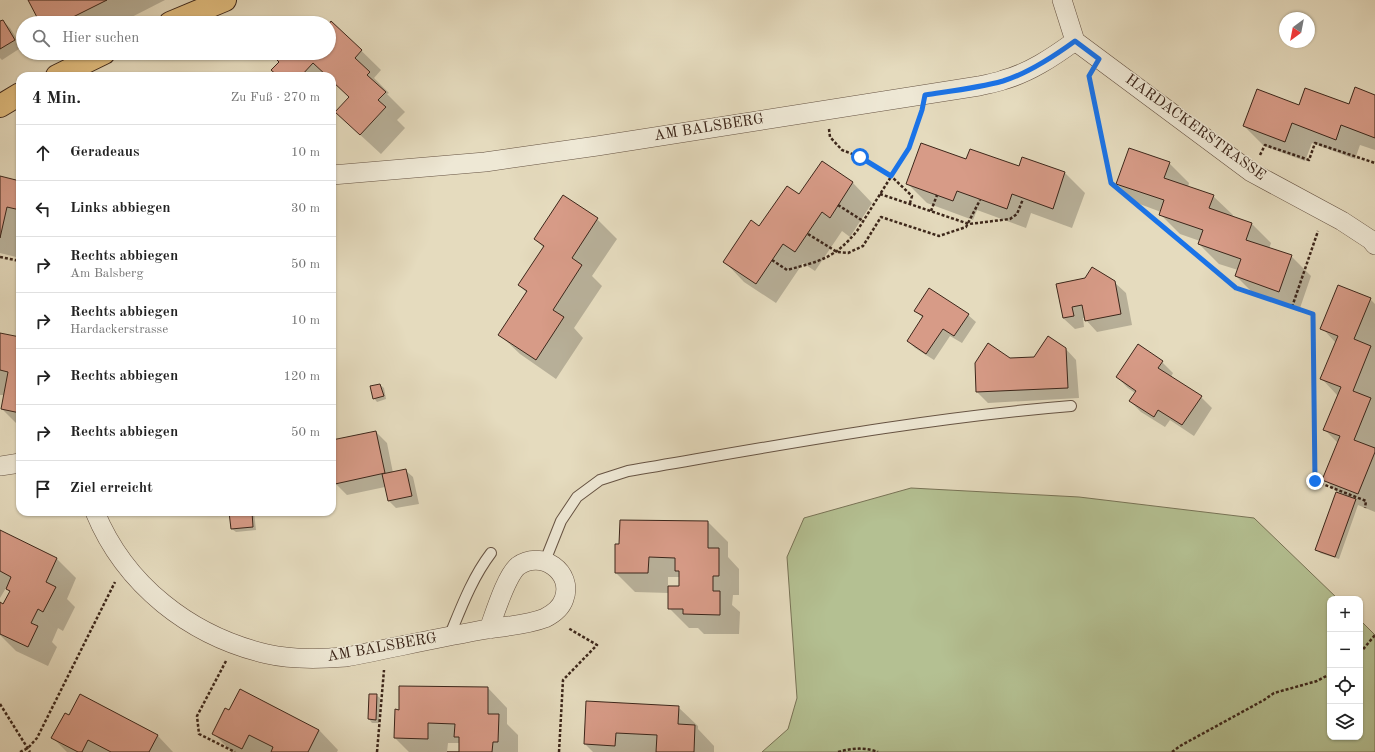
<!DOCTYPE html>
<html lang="de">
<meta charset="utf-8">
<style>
body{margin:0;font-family:"Old Standard TT",serif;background:#f2f2f2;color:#222}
.controls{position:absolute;right:12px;bottom:12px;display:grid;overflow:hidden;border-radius:8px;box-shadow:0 1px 3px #0004}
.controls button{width:36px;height:36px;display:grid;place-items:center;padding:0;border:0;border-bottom:1px solid #e0e0e0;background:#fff;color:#222;font:20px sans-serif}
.compass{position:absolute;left:1279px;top:12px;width:36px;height:36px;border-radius:50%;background:#fff;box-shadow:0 1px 3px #0004;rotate:212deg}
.stop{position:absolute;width:12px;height:12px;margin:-9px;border:3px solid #1a73e8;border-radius:50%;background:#fff}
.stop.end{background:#1a73e8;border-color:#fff;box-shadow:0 1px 4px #0008}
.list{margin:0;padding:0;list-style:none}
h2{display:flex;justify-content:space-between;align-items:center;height:52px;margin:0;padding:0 16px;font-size:17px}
h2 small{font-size:13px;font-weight:400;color:#767676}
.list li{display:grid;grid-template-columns:26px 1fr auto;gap:12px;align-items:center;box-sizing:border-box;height:56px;padding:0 16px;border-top:1px solid #e0e0e0}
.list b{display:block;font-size:15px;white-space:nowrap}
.list p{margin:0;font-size:13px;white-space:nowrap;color:#767676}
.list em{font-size:13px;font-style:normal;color:#767676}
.icon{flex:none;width:22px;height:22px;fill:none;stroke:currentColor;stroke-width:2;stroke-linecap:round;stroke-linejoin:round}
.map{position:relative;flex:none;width:1375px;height:752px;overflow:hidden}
.search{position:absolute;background:#fff;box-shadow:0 1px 3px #0004;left:16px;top:16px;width:320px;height:44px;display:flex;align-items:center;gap:10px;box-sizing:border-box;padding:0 14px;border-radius:22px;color:#767676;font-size:15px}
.panel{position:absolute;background:#fff;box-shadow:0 1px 3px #0004;left:16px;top:72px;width:320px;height:444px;border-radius:12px}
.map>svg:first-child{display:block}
.green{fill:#b4c092;stroke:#787356}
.shadow{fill:#0003;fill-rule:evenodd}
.building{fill:#d79b87;stroke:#3c261a}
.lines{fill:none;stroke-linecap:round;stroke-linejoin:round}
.lane-casing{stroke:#665343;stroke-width:12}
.street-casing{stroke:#665343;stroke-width:20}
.primary-casing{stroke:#3c261a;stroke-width:24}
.path{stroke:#3c261a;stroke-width:2.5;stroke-dasharray:3 2;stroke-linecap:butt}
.lane{stroke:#eee8d5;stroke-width:10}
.street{stroke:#eee8d5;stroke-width:19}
.primary{stroke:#e2be7f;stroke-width:22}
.route{stroke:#1a73e8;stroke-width:5}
.labels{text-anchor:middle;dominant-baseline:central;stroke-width:3;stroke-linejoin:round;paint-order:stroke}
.street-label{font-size:15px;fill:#3c261a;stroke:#eee8d5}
</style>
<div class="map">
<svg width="1375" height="752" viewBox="0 0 1375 752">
<rect width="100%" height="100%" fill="#e5dbbe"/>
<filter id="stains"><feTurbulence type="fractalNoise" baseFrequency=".005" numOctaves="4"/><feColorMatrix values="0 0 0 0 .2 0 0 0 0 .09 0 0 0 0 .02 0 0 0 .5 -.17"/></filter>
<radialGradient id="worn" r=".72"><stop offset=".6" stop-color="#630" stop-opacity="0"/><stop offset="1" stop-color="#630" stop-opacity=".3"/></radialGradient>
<polygon class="green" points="911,488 1079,497 1254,518 1338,599 1330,599 1330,737 1360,737 1360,620 1375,635 1375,752 762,752 788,729 797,698 787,557 804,518"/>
<g class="shadow">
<polygon points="29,0 165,0 120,23 41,23"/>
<polygon points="3,21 10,28 22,47 2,60 0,58 0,23"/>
<polygon points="332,22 381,70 374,78 389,93 387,94 405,112 397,120 405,128 381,154 356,131 349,97 333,82 332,83 332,76 279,76 280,62 271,53 329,53 329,25"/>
<polygon points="1375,96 1375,150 1360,145 1355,159 1312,143 1305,161 1264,146 1244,126 1299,106 1350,105"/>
<polygon points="1023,158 1065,173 1085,193 1072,228 1031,213 1026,228 977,210 973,220 927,203 908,184 1019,167"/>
<polygon points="822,162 853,183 872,203 850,237 842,231 815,271 803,263 776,303 744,282 725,262 760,227 800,196"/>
<polygon points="1169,163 1189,183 1188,187 1213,196 1233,215 1232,217 1251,223 1271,243 1269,249 1291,256 1311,276 1299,311 1256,296 1236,276 1238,270 1219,264 1199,244 1200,241 1180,234 1160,214 1161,212 1137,203 1117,184"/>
<polygon points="0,177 20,182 20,258 0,253"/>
<polygon points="597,219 617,239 592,276 602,286 574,328 583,338 556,379 520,354 500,335 527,293 519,285 544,248 535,239"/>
<polygon points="1114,282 1126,293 1132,325 1097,332 1086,320 1085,318 1083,318 1084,327 1075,329 1063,318 1057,285"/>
<polygon points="1370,299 1375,304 1375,512 1358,505 1339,559 1320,553 1317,549 1337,492 1324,479 1338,443 1325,430 1338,396 1322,379 1336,343 1322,328"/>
<polygon points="916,311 968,315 976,322 962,343 950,336 934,360 915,348 908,341 923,318"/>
<polygon points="0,334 20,338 20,427 2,409 4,395 0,395"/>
<polygon points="1065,348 1076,360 1079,398 988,403 977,392 1009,359 1034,358"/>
<polygon points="1162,362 1173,373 1171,377 1201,397 1212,408 1194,436 1170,420 1165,427 1141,412 1130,401 1135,393 1128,388 1117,377"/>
<polygon points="380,385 384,388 386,399 377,402 374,398"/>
<polygon points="376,432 387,443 393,473 405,470 413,477 419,504 396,508 389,501 385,487 347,495 336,484 332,467 332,442"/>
<polygon points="230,512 254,512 256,530 236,532 232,529"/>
<path d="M708 522 728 542V557L739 569V595H733L732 605 740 612 739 634H704L698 628H689L669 608V593L635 592 616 573ZM668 577H680V587H668Z"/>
<polygon points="0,531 57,559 76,578 67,599 75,607 63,631 58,628 52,642 57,647 48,666 16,651 0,635 0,603 4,605 10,592 6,588 0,598"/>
<polygon points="488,688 507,708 507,724 518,735 518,752 460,752 460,743 448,743 447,752 409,752 395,738 400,711"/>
<polygon points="80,695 158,736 173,752 67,752 53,738 69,716"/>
<polygon points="376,695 380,698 379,723 372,723 369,719"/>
<polygon points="587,702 678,707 698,726 698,729 714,746 714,752 593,752 585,744"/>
<polygon points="319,730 338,750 337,752 232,752 214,734"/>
</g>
<g class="building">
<polygon points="28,0 107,0 61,23 40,23"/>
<polygon points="3,20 15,40 0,49 0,21"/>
<polygon points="331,21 362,50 355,58 370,72 367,75 386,92 378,100 386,107 360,135 335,112 349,97 332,81 332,76 327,76 313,63 301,76 278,76 271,70 279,62 270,53 329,53 329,24"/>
<polygon points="1355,87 1375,95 1375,138 1341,125 1336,140 1292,123 1285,142 1243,126 1257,89 1299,105 1305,88 1349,104"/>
<polygon points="921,143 966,159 970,149 1019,166 1022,157 1065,172 1053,209 1012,194 1007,209 957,191 953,201 906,184"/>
<polygon points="1129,148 1170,162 1164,178 1214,195 1209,208 1252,223 1246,240 1292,255 1279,292 1235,276 1241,259 1198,244 1203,230 1159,215 1164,200 1116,184"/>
<polygon points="822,161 853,182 830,218 822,212 795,252 783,244 756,284 723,262 751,220 759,226 787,186 799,194"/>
<polygon points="0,176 20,181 20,210 7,207 0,238"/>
<polygon points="563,195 598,218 572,258 582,265 553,310 564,317 536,360 498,335 527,291 518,285 544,246 534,239"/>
<polygon points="1092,267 1115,281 1121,314 1085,321 1082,305 1072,307 1074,316 1063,318 1056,284 1085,278"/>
<polygon points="1338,285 1371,298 1354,339 1371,346 1353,391 1371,398 1354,440 1375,448 1375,452 1358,494 1322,480 1340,436 1323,430 1341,387 1320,379 1338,336 1320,329"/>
<polygon points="929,288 969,314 954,336 943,329 926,354 907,341 923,316 914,311"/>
<polygon points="0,333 20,337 20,413 1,409 8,372 0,370"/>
<polygon points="1048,336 1066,348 1068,388 976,392 975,363 988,343 1010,358 1034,357"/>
<polygon points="1138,344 1163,361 1158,368 1202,396 1182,425 1158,410 1154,417 1129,401 1136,391 1116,377"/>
<polygon points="380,384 384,396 373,399 370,386"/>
<polygon points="376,431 385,473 335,484 332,472 332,440"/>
<polygon points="406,469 412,496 388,501 382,474"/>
<polygon points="1336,492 1356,499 1335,557 1315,550"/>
<polygon points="229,512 252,512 253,527 231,529"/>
<polygon points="620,520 708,521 708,548 719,548 719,576 713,576 713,591 720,591 720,615 683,614 683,609 668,609 668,586 679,586 679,571 675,571 675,558 649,557 648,573 615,573 615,544 619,544"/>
<polygon points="0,530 57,558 46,582 56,587 43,612 38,609 31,623 38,626 28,647 0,634 0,602 3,604 10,591 6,589 11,577 0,571"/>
<polygon points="399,686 488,687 488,714 499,714 498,742 493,742 492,752 447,752 459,752 459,737 454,737 455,724 428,723 428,739 394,738 395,709 399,710"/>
<polygon points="240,689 319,730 308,752 271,752 273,747 249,735 242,749 212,734 225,708 229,710"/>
<polygon points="80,694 158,735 149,752 111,752 88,740 82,752 78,752 51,738 65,713 69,715"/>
<polygon points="369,694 377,694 376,720 368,719"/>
<polygon points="586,701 679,706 678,724 695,725 694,752 656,752 657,735 616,733 615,746 584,744"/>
</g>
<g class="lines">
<g class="lane-casing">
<g id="lane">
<path d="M545 561 561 521 577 497 600 480 628 471C775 446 922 418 1071 406"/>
<path d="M449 637C461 608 472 578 491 553"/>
</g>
</g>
<g class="street-casing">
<g id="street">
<polyline points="1062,0 1075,41 1251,172 1342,221 1371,240 1375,245"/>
<path d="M332 175 485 162 597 146 979 86C987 84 995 83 1003 80 1029 73 1053 57 1075 41"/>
<polyline points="0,466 20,463"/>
<path d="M95 512C125 585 190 636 267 654 292 660 320 659 346 657 393 648 441 637 488 629 507 626 527 625 545 618 553 614 561 608 564 599 574 572 541 549 518 566 506 576 495 613 489 629"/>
</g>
</g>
<g class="primary-casing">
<g id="primary">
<polyline points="170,23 225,0"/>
<polyline points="57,76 104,53"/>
<polyline points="0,106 20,94"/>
</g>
</g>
<g class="path">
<polyline points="1089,78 1111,183 1236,288 1313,314 1315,481 1366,501 1365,508"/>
<polyline points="829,129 830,137 842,150 860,157 891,176 912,196 910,203"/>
<polyline points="1260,155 1265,145 1309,160 1315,143 1375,163"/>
<polyline points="880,194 969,224 1010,219 1017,214 1023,199"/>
<polyline points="838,205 863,221"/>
<polyline points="931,211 937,195"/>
<polyline points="808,234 837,252 848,253 863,246 881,217 939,236 966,227 980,200"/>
<polyline points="0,257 20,261"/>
<path d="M772 260 787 270C820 261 834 259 857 231L909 148 920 115"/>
<polyline points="1292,307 1318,231"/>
<polyline points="1360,653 1375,635"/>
<polyline points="226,661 197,716 199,734 235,752"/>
<polyline points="0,704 30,752"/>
<polyline points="20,752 28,748 37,738 115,582"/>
<polyline points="377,752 384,670"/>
<polyline points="559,752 563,680 597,645 568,628"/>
<path d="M838 752C852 748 865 747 878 752"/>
<polyline points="1172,752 1180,746 1264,700 1274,693 1317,681 1330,674"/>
</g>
<use href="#lane" class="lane"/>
<use href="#street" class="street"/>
<use href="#primary" class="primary"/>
</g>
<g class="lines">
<path class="route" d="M860 157 891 176 909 148 922 110 925 95C951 91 978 88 1003 81 1029 73 1053 57 1075 41L1099 59 1089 76 1111 183 1236 288 1313 314 1315 481"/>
</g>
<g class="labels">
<g class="street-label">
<text transform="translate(709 128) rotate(-9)">AM BALSBERG</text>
<text transform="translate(1195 128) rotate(36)">HARDACKERSTRASSE</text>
<text transform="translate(382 648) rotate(-10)">AM BALSBERG</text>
</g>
</g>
<rect width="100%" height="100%" filter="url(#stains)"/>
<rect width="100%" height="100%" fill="url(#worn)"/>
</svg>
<div class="controls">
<button>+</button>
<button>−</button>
<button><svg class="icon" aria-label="locate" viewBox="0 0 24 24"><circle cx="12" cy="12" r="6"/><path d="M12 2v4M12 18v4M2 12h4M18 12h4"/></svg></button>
<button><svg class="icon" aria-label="layers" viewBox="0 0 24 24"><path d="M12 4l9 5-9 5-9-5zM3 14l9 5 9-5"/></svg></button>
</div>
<svg class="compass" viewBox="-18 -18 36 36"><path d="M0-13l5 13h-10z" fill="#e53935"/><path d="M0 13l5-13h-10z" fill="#767676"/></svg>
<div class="stop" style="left:860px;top:157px"></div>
<div class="stop end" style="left:1315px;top:481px"></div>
<div class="search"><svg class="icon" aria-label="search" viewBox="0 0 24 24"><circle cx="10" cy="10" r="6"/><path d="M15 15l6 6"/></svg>Hier suchen</div>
<section class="panel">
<h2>4 Min.<small>Zu Fuß · 270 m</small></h2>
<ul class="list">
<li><svg class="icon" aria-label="ahead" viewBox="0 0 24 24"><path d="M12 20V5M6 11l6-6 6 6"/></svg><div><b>Geradeaus</b></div><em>10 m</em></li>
<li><svg class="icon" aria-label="left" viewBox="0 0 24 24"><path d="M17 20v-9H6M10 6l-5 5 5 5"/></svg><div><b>Links abbiegen</b></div><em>30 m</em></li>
<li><svg class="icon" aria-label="right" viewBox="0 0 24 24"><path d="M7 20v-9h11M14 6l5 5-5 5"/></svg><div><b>Rechts abbiegen</b><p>Am Balsberg</p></div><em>50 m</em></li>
<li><svg class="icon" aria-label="right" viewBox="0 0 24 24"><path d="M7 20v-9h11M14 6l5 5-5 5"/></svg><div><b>Rechts abbiegen</b><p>Hardackerstrasse</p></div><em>10 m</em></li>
<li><svg class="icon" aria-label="right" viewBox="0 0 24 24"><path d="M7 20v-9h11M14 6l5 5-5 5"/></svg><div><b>Rechts abbiegen</b></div><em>120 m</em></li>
<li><svg class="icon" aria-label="right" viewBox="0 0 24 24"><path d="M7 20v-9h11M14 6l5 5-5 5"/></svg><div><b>Rechts abbiegen</b></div><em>50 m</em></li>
<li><svg class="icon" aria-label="arrive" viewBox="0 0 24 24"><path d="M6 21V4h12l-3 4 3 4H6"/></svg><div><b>Ziel erreicht</b></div></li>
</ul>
</section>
</div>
